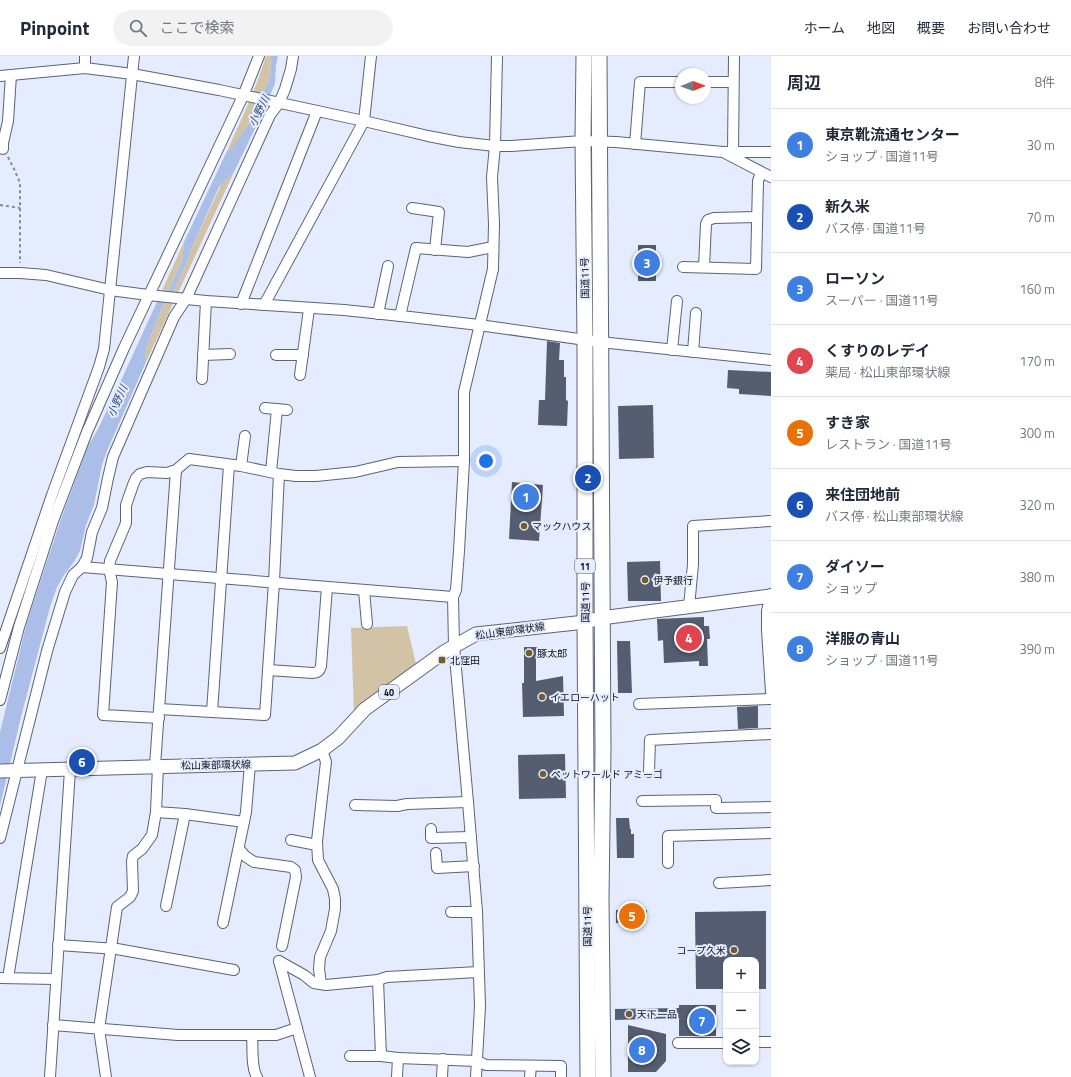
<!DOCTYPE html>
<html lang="ja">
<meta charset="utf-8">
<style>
body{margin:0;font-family:"Titillium Web","Noto Sans JP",sans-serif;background:#f2f2f3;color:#1f2937}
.controls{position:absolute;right:12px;bottom:12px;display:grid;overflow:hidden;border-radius:8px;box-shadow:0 1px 3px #0004}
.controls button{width:36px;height:36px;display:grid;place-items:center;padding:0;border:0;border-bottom:1px solid #e0e1e3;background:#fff;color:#1f2937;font:20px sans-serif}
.compass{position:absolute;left:675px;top:12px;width:36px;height:36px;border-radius:50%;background:#fff;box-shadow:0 1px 3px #0004;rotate:89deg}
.you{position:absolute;left:486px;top:405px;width:14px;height:14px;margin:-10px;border:3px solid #fff;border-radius:50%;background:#1a73e8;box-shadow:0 0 0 6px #1a73e833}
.badge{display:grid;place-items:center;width:26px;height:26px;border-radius:50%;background:#755c2d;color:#fff;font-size:13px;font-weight:700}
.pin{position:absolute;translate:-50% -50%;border:2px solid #fff;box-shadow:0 1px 4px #0006}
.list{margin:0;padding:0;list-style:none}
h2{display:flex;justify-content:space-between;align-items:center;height:52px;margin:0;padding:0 16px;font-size:17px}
h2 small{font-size:13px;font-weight:400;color:#747a83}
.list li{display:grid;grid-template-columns:26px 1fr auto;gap:12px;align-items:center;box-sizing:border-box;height:72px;padding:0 16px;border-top:1px solid #e0e1e3}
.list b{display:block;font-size:15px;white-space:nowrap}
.list p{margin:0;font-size:13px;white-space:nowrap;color:#747a83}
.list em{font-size:13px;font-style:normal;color:#747a83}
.icon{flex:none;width:22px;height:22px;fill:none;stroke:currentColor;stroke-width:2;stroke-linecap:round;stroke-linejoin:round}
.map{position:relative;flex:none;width:771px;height:1021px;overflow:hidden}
header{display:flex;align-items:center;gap:24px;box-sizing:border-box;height:56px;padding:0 20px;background:#fff;border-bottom:1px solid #e0e1e3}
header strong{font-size:19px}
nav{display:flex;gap:22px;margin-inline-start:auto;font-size:14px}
.search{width:280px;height:36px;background:#f2f2f3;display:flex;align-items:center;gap:10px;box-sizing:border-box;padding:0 14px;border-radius:22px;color:#747a83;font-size:15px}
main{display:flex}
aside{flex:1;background:#fff}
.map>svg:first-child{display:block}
.green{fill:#d2c3a7}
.water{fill:#abbee7}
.building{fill:#555e70}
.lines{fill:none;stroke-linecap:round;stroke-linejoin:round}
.minor-casing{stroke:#5b6476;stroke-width:12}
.major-casing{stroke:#5b6476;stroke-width:15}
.highway-casing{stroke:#5b6476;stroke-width:17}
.path{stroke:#838996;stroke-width:2;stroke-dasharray:3 3;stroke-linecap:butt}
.minor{stroke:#fff;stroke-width:10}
.major{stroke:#fff;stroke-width:13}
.highway{stroke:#fff;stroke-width:15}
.poi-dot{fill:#755c2d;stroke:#e4ecfe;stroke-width:1.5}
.labels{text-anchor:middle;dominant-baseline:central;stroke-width:4;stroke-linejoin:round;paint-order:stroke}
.shield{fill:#e4ecfe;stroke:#4e535e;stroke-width:1}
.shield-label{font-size:9px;font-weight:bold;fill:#0e1219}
.street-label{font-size:10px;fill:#0e1219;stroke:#e4ecfe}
.poi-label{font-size:10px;fill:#0e1219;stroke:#e4ecfe;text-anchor:start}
.water-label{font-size:11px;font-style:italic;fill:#354c81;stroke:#e4ecfe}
</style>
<header>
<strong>Pinpoint</strong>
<div class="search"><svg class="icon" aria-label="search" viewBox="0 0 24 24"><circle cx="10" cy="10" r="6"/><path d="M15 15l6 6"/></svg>ここで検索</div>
<nav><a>ホーム</a><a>地図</a><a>概要</a><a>お問い合わせ</a></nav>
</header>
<main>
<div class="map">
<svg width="771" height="1021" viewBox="0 0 771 1021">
<rect width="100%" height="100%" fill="#e4ecfe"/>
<g class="green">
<path d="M266 0H271L270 23 247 71 231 94 227 95C241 64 256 33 266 0Z"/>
<polygon points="234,116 146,306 145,295 162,252 174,234 187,206 190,196 221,129"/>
<polygon points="184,186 182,206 169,233 156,248"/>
<polygon points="407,570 416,608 369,641 354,657 351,572"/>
</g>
<polygon class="water" points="271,0 278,0 276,9 275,27 265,52 234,116 219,131 190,196 187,206 174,234 162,252 145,295 146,306 107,395 102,409 94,449 86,469 80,495 74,506 64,519 57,531 50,551 21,661 0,750 0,676 27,566 60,466 88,390 98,373 113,342 156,248 169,233 182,206 184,186 227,95 231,93 247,71 270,23"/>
<g class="building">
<rect x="638" y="189" width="18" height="36"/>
<polygon points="547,285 560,287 559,304 564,304 564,321 566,321 566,344 568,345 567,370 538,369 539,344 545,344"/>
<polygon points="728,314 771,316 771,340 739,338 739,333 727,332"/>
<polygon points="653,349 654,402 619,403 618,350"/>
<polygon points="512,426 543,429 539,485 509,483"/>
<polygon points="660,505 661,545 628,545 627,506"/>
<polygon points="704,561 704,570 709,570 710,583 707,583 708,610 699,610 699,605 664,607 663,584 658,585 657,563"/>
<polygon points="617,585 630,585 632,637 618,637"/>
<polygon points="524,591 541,591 541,601 536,601 536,625 563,620 564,660 523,661 522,627 524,627"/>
<polygon points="758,650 758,672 738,673 737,651"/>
<polygon points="565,698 566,742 519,743 518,699"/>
<polygon points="616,762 629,762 630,773 631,773 631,778 634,778 634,802 617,802"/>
<polygon points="616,854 647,854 647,862 642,862 642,867 616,867"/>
<polygon points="766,855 766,933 756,933 756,904 726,904 726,933 696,933 695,856"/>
<polygon points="679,949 716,949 716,980 679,980 679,962 615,964 615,953 679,952"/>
<polygon points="628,969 666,978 666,1005 656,1016 628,1016"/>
</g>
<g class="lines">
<g class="minor-casing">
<g id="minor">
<polyline points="85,12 85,0"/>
<polyline points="0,20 85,12 132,18 219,34 364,65 428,80 459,86 495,90 511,90 583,85 616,86 723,96 771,96"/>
<polyline points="705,26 733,26"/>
<polyline points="635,88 640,26 681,26"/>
<polyline points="3,93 3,87 8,65 11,19"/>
<polyline points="733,96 734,0"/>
<polyline points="725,97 771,121"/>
<polyline points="412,152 439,156 435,194"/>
<polyline points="683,211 756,213 758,125 761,116"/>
<polyline points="704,211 706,168 708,164 714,162 757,161"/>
<polyline points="0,217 20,217 46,219 110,234 148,239 206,245 344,254 410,261 479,269 600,286 771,304"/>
<polyline points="241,248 317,55"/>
<polyline points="264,249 364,65 371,0"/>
<polyline points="378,258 388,210"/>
<polyline points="400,260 416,192 468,196 493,191"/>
<polyline points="672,294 677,245"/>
<polyline points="693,296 696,257"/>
<polyline points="203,299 230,298"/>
<polyline points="276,299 303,299"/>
<polyline points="300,319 309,253"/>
<polyline points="202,323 206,245"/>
<polyline points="265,352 287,354"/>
<polyline points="241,410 245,380"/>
<polyline points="271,416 277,353"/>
<polyline points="82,511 453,541"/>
<polyline points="364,534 367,568"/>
<polyline points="771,538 767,555 767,574 771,636"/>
<polyline points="689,551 693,508 693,470 771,465"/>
<polyline points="0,592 52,439 99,311 104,293 134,0"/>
<path d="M268 614 313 617C318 617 320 614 321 610L327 531"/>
<polyline points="0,644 19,571 53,465 87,376 124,292 243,40 259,0"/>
<polyline points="639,648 771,643"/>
<polyline points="159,653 265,659 274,526 279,418"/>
<polyline points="212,656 229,409"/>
<polyline points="159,662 103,659 112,526 109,513 110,505 126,467 126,449 133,429 136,422 140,418 147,416 167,417 176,414 189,403 241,410 279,418 296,420 316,420 355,416 398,406 464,405"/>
<polyline points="155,710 176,414"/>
<polyline points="649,716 650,684 771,678"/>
<polyline points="642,745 716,744 716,752 771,751"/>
<polyline points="355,749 397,750 407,748 468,746"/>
<polyline points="156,756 185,758 244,766"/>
<polyline points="431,773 431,782 471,781"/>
<polyline points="0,782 47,595 65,536 73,519 82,511 87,502 92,476 102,452 108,422 113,401 174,261 186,243 270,59 279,47 285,33 291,13 293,0"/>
<polyline points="291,784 317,789"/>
<polyline points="239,793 245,800 254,806 291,811 295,814 296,821 282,890"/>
<polyline points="436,797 437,812 474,810"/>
<polyline points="668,807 668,780 771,777"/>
<polyline points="719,827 771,824"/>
<polyline points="166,850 185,758"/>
<polyline points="451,856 477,856"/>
<polyline points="223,867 246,756 250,708"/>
<polyline points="58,889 117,893 234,914"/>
<polyline points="279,905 304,919 314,927 326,929 378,924 387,921 478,916"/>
<polyline points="279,905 310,1021"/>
<polyline points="0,922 56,923"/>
<polyline points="8,922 42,714"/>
<polyline points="378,924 381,1000"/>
<polyline points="321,928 319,913 320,901 331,875 335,853 335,843 333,833 318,804 317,785 326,706 322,694"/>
<polyline points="53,969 178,979 276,979 297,972"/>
<path d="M252 979C253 991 251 1012 257 1021"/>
<polyline points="756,986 771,986"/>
<polyline points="678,987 726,987"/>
<polyline points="350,1000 381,1000 398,1002"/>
<polyline points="50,1021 70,714"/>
<polyline points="106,1021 99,973 117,851 130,841 133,835 132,805 133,800 142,793 152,779 156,756 158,710"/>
<polyline points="397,1021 398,1002 477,1005 486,1009 561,1010 561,1021"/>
<polyline points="442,1021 443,1003"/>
<polyline points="476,1021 480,950 477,856 468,746 454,590 453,541 456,534 459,495 464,405 464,336 493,213 494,168 492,121 495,90 497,0"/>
<polyline points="530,1021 531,1010"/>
</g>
</g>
<g class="major-casing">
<polyline id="major" points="0,715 295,707 322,694 338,682 365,653 444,596 476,578 585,566 601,562 771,540"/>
</g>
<g class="highway-casing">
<g id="highway">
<polyline points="584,0 583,85 585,284 585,566 588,1021"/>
<polyline points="599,0 603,695 601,843 603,1021"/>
</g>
</g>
<g class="path">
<polyline points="8,101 15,115 20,127 20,207"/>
<polyline points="0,149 20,152"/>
</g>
<use href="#minor" class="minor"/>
<use href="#major" class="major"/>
<use href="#highway" class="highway"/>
</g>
<g class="poi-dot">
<circle cx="524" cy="470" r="4"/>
<circle cx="645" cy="524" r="4"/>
<circle cx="529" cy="597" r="4"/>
<rect x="438" y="600" width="8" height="8" rx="2"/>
<circle cx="542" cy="641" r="4"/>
<circle cx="543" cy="718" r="4"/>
<circle cx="734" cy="894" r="4"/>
<circle cx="629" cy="958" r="4"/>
</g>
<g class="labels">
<g class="shield">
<rect x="575" y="503" width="20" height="14" rx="3"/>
<rect x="379" y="629" width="20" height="14" rx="3"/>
</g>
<g class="shield-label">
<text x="585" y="510">11</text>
<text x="389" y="636">40</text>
</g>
<g class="street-label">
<text transform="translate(585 222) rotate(-91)">国道11号</text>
<text transform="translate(585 546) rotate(-90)">国道11号</text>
<text transform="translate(510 575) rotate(-8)">松山東部環状線</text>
<text transform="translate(216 709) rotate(-1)">松山東部環状線</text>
<text transform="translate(587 870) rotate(-90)">国道11号</text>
</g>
<g class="poi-label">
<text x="532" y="470">マックハウス</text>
<text x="653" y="524">伊予銀行</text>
<text x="537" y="597">豚太郎</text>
<text x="450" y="604">北窪田</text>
<text x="550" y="641">イエローハット</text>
<text x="551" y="718">ペットワールド アミーゴ</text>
<text x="726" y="894" text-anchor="end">コープ久米</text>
<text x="637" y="958">天下一品</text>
</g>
<g class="water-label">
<text transform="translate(259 55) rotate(-64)">小野川</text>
<text transform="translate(117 345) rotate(-66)">小野川</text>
</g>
</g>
</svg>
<div class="controls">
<button>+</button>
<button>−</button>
<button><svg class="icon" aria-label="layers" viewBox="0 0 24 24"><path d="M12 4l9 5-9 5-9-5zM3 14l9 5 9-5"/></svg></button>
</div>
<svg class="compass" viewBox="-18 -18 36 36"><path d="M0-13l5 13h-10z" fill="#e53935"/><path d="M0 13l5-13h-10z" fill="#747a83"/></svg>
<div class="you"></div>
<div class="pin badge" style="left:526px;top:441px;background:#3f7fe0">1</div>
<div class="pin badge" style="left:588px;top:422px;background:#1a4fb4">2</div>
<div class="pin badge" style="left:647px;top:207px;background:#3f7fe0">3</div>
<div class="pin badge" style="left:689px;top:582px;background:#e0444e">4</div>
<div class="pin badge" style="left:632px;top:860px;background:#e8710a">5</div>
<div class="pin badge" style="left:82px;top:706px;background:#1a4fb4">6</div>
<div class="pin badge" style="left:702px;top:965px;background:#3f7fe0">7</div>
<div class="pin badge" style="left:642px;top:994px;background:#3f7fe0">8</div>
</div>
<aside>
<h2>周辺<small>8件</small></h2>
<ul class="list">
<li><span class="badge" style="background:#3f7fe0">1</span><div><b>東京靴流通センター</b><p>ショップ · 国道11号</p></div><em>30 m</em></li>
<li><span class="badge" style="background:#1a4fb4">2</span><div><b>新久米</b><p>バス停 · 国道11号</p></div><em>70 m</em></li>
<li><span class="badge" style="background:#3f7fe0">3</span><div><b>ローソン</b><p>スーパー · 国道11号</p></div><em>160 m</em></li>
<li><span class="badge" style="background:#e0444e">4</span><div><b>くすりのレデイ</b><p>薬局 · 松山東部環状線</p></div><em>170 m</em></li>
<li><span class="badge" style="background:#e8710a">5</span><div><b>すき家</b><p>レストラン · 国道11号</p></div><em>300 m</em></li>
<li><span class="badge" style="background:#1a4fb4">6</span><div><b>来住団地前</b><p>バス停 · 松山東部環状線</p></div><em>320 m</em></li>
<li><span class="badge" style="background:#3f7fe0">7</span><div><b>ダイソー</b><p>ショップ</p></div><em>380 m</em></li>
<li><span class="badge" style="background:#3f7fe0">8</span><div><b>洋服の青山</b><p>ショップ · 国道11号</p></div><em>390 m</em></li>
</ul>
</aside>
</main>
